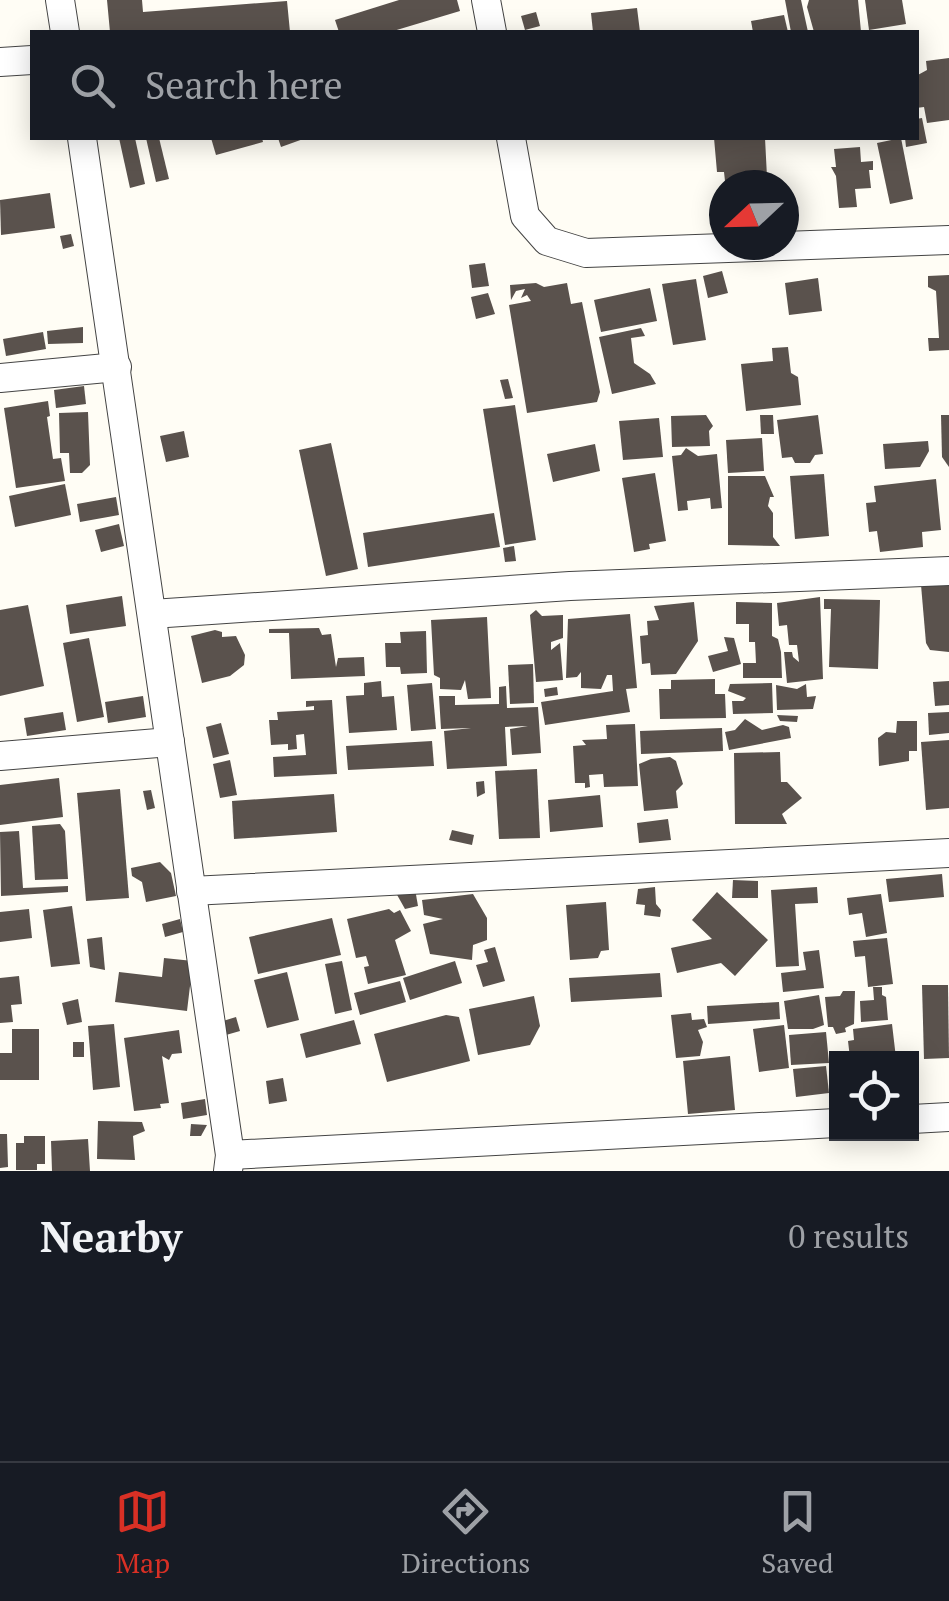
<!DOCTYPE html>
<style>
body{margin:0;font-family:"PT Serif",serif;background:#20242c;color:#f1f3f6}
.controls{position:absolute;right:30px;bottom:30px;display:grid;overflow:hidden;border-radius:0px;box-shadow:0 5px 25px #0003}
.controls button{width:90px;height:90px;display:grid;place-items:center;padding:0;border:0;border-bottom:2px solid #363941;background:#171b24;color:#f1f3f6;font:50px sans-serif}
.compass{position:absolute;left:709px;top:170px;width:90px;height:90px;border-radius:50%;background:#171b24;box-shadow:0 5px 25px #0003;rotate:248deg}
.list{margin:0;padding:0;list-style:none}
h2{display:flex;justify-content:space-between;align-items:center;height:130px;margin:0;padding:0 40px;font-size:42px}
h2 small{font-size:32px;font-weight:400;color:#9ea1a6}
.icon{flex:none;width:55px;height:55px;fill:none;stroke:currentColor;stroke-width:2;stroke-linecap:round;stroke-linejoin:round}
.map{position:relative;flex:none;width:949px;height:1171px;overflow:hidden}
.search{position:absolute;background:#171b24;box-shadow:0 5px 25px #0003;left:30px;right:30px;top:30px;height:110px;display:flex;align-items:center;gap:25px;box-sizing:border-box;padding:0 35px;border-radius:0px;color:#9ea1a6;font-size:38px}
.sheet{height:290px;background:#171b24}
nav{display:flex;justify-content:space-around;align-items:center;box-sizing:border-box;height:140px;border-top:2px solid #363941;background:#171b24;font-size:28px;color:#9ea1a6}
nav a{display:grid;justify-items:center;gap:5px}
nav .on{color:#d93025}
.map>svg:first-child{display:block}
.building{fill:#5a524d}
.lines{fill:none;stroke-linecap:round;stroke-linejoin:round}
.minor-casing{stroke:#444;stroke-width:30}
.minor{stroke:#fff;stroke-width:28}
</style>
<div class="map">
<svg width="949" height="1171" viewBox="0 0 949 1171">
<rect width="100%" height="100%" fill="#fffdf5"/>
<g class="building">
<polygon points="107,0 142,0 143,12 287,1 290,32 110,32"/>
<polygon points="399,0 457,0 460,11 390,32 339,32 335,20"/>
<polygon points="785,0 801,0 808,32 791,32"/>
<polygon points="809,0 858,0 861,32 814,32 807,7"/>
<polygon points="865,0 902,0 906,24 869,30"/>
<polygon points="637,8 640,32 593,32 591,13"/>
<polygon points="536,12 540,26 525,30 521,16"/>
<polygon points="784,15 788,32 753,32 751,21"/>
<polygon points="949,58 949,120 927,123 924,107 916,108 916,76 927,70 926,61"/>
<polygon points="922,118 927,143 906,147 905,138 916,138 916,119"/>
<polygon points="119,138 135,138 145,184 130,188"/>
<polygon points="146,138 159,138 169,179 156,182"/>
<polygon points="211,138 262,138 263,142 216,155"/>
<polygon points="278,138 306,138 281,147"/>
<polygon points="714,138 765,138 767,177 725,181 724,172 717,172"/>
<polygon points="901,138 913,199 890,204 877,143"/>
<polygon points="860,147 861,162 873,161 873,170 869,170 871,188 855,189 857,207 839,208 836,176 831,167 836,167 834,149"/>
<polygon points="772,178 773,185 744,185 744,183"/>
<polygon points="50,193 55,228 1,235 0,200"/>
<polygon points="71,234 74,246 63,249 60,236"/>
<polygon points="485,263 489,286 472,288 469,265"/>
<polygon points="722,271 728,293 708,298 703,276"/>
<polygon points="949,275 949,350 929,351 928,338 939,338 936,291 928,287 928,276"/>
<polygon points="818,278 822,311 789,315 785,283"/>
<polygon points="696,279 706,340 673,345 662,284"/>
<polygon points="536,283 544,287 567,283 571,304 582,302 600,392 597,402 527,413 509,305 531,301 527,295 521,298 525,289 516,291 511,300 510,285"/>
<polygon points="650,288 657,321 601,332 594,300"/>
<polygon points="488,293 495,314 476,319 471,297"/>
<polygon points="83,327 83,343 48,344 47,331"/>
<polygon points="641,328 645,336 631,338 634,363 650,374 656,384 612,394 599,337"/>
<polygon points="43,332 46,349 6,356 3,339"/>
<polygon points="788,347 791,373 798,377 801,405 746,411 741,364 773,361 772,348"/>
<polygon points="508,379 513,398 505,399 500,380"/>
<polygon points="84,386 86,404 56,408 54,390"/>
<polygon points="48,401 50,416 47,417 53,459 61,458 65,481 16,488 4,408"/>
<polygon points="515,405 536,540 505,545 483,409"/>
<polygon points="88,412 90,465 82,473 70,473 69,453 60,453 59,413"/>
<polygon points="706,415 713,426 709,431 710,446 672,447 671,416"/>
<polygon points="760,415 773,415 774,434 761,434"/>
<polygon points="818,415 823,454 815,455 810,463 795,463 792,457 782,458 777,420"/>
<polygon points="941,415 949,415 949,467 942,457"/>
<polygon points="659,418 663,457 623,460 619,421"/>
<polygon points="184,431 189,457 166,462 160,436"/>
<polygon points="762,438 764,471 728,473 726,440"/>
<polygon points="928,441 929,451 920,467 885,469 883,444"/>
<polygon points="331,443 358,569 326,576 299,450"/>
<polygon points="595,444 600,471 553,482 547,454"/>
<polygon points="686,448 698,456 717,454 722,508 711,509 710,498 687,501 688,510 678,511 672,456 681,455"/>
<polygon points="655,473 666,541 649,544 650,549 634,552 622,478"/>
<polygon points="824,474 829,536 795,539 790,476"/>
<polygon points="728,476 765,476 774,497 770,497 768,506 773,513 773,537 780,546 728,545"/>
<polygon points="936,479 941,530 922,532 923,547 880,552 877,531 869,532 866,503 876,502 874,486"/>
<polygon points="65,484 71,515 15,527 9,496"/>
<polygon points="116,497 119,515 80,522 77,504"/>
<polygon points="494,513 500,547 368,567 363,533"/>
<polygon points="119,524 124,546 101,552 95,530"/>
<polygon points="514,546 516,561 505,562 503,548"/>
<polygon points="949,583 949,652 930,650 926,643 921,585"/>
<polygon points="122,596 126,626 70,634 66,605"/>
<polygon points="820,597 823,679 787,683 784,652 792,652 793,657 799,662 797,645 789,645 787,625 779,626 777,603"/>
<polygon points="824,599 880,600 878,669 829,667 831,609 824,609"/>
<polygon points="694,602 698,641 676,674 651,675 650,663 642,664 640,636 648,635 647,621 659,620 654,606"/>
<polygon points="736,602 772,603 772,636 778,639 781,652 782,678 743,678 743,663 756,663 755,642 749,642 749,624 736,624"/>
<polygon points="28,605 44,686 0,696 0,610"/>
<polygon points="536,610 542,616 563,615 563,638 551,642 551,650 560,643 563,680 536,682 530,615"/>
<polygon points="630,614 637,688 626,689 630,712 545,725 541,702 613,691 612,675 607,675 601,689 581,688 581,672 577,677 566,678 568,619"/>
<polygon points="487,617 491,698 468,699 465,680 461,690 440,689 440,678 434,675 431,620"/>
<polygon points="319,628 322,635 331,634 336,667 338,658 364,657 365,676 291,679 289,633 269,633 269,629"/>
<polygon points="215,630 222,632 222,637 236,636 245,655 244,665 230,676 202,683 191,636"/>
<polygon points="426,631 427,673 401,674 400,667 386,667 385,643 401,643 400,632"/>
<polygon points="724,637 734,638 741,664 713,672 708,656 728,651"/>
<polygon points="89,638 104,717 77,722 63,643"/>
<polygon points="533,664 534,703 510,704 508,665"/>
<polygon points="715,679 715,694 725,694 726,718 660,719 659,689 671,689 671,680"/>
<polygon points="381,681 382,697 394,696 397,730 349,733 346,696 364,695 364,683"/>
<polygon points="949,681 949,705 935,706 933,682"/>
<polygon points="432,683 436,729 411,731 407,685"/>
<polygon points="772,683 773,713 733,714 732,701 743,701 746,698 728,691 730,684"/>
<polygon points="806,684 807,697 816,696 813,709 777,710 776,685 797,689"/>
<polygon points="506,686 507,708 538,707 541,753 512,755 510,729 528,726 505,727 507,766 447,769 444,731 471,728 441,729 439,696 455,696 455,705 499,704 499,687"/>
<polygon points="557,687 558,695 545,697 544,689"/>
<polygon points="143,696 146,717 108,723 105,702"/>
<polygon points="332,700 337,774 274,777 273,757 306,755 304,734 296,735 297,749 288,750 288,744 271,745 269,720 278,720 277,712 314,710 314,706 306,707 306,701"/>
<polygon points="63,712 66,730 27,736 24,718"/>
<polygon points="949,712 949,733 929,735 928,713"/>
<polygon points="777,715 798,716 797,722 780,721"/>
<polygon points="745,719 762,730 783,725 789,727 791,738 729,750 725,732 735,730"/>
<polygon points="897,721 917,721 917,751 909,751 909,761 879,766 878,738 886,732 896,733"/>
<polygon points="221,723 229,754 213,758 206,727"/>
<polygon points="635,724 638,786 604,787 603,774 589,775 590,787 585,788 585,783 575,783 573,746 586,745 582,740 607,739 606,725"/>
<polygon points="722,728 723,751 641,754 640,731"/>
<polygon points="949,740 949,808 926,810 921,742"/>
<polygon points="432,741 434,766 348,770 346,746"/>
<polygon points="780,752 781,782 787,782 802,798 782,814 787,824 735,824 734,753"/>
<polygon points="670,757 676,761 683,784 676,791 678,808 644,811 639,764 651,759"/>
<polygon points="230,760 237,795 220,798 213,764"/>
<polygon points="537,769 540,838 499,839 495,771"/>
<polygon points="59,778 63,817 0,825 0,785"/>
<polygon points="484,781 485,793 477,797 476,782"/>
<polygon points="120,789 129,898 86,901 77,793"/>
<polygon points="151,790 155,808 147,810 143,791"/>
<polygon points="334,794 337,832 234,839 232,801"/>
<polygon points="600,795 603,827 550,832 548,800"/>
<polygon points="668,819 671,840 639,843 637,823"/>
<polygon points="60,824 65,831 68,879 35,880 32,826"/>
<polygon points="452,830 474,835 472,845 449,840"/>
<polygon points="19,831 23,888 68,886 68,892 1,896 0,832"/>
<polygon points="160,862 171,873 176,896 146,902 142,882 132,876 131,868"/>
<polygon points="942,874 944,897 889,902 886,879"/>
<polygon points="733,880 758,881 758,898 732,898"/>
<polygon points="655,887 656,904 661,910 660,917 644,915 645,905 636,904 638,889"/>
<polygon points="817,887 818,903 795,904 799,966 776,967 771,890"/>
<polygon points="415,889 418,906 405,909 396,893"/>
<polygon points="717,892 768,940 735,976 721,963 677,973 671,948 712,939 692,920"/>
<polygon points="473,894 487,918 487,940 473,945 472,960 430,954 423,924 443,919 424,915 422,900"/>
<polygon points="881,894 887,933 866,937 862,913 849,915 847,898"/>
<polygon points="606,902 609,950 601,951 598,958 570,960 566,905"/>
<polygon points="72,906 80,964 51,967 43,910"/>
<polygon points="29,909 32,938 0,942 0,912"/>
<polygon points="389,909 394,913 400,910 411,931 395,940 406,975 368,984 364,967 369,966 366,956 356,958 347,919"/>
<polygon points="332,918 341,955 258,974 249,937"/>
<polygon points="180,919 183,932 165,937 162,924"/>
<polygon points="102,937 105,970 90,967 87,939"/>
<polygon points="887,938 893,984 868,987 865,956 855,957 853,941"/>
<polygon points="495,947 505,981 483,987 476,965 488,962 484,950"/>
<polygon points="819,950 824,988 783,992 781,973 806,970 803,952"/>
<polygon points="164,958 193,961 187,1011 115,1002 119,972 162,977"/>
<polygon points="342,961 352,1010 335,1014 325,964"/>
<polygon points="455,961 462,983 410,1000 403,978"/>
<polygon points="287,972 299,1020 267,1028 254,980"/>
<polygon points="660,973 662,997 571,1002 569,978"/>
<polygon points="19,976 22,1004 11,1005 13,1022 0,1023 0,978"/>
<polygon points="400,981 406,1002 360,1015 354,993"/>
<polygon points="922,985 948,985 949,1058 924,1059"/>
<polygon points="873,987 882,987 882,995 886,997 888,1020 861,1022 860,1001 874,1000"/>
<polygon points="843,991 855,991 854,1024 845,1028 846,1032 836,1034 833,1027 828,1027 825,997 840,996"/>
<polygon points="819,995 824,1025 813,1029 788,1029 784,1001"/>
<polygon points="534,996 540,1026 530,1045 478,1055 469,1009"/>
<polygon points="78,999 82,1022 67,1025 62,1003"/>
<polygon points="779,1002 780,1019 708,1024 707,1006"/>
<polygon points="691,1013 692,1020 704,1019 707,1027 698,1030 703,1042 700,1056 676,1058 671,1015"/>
<polygon points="446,1015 459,1017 470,1061 387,1082 374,1034"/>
<polygon points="236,1017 240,1031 226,1035 223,1021"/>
<polygon points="354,1020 361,1044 306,1058 300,1034"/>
<polygon points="114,1024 120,1087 93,1090 88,1026"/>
<polygon points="892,1024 896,1058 850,1058 848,1041 854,1040 853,1029"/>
<polygon points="784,1025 789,1068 759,1072 753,1029"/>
<polygon points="12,1029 39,1029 39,1080 0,1080 0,1053 12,1053"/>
<polygon points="179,1030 182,1053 172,1054 169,1060 162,1056 169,1103 160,1104 161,1108 134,1111 124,1038"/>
<polygon points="826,1032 829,1063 791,1065 789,1035"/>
<rect x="73" y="1042" width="11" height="15"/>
<polygon points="730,1056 735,1110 688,1114 683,1061"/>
<polygon points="826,1066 829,1093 796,1097 793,1069"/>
<polygon points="283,1078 287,1101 269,1104 266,1081"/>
<polygon points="205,1099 207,1115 183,1119 181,1103"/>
<polygon points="98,1121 142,1122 145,1131 133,1136 135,1160 97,1159"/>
<polygon points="191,1124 207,1125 201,1136 190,1136"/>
<polygon points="0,1134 7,1134 8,1167 0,1168"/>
<polygon points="24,1136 45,1136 45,1164 37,1164 37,1170 16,1170 16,1143 24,1143"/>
<polygon points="88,1139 90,1171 52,1171 51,1141"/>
</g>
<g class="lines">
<g class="minor-casing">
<g id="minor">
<polyline points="60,0 65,32"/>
<polyline points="486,0 492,32"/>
<polyline points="0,62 32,60"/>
<polyline points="82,138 230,1155 228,1171"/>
<polyline points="511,138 525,216 547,241 586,253 949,240"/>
<polyline points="0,378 117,367"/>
<polyline points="152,614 570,586 949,571"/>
<polyline points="0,756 170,742"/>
<polyline points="191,891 949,853"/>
<polyline points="912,1119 949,1117"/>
<polyline points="230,1155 836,1123"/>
</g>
</g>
<use href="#minor" class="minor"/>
</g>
</svg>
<div class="controls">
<button><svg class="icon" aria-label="locate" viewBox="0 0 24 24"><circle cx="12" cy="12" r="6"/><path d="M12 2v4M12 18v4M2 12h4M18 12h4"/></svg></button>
</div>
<svg class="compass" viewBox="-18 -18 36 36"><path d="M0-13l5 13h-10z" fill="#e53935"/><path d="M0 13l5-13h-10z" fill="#9ea1a6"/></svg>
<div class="search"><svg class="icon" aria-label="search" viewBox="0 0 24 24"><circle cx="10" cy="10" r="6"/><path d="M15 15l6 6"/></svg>Search here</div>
</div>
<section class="sheet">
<h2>Nearby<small>0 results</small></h2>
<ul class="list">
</ul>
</section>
<nav>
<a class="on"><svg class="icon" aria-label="map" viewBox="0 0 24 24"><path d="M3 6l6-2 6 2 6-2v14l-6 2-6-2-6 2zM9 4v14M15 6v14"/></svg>Map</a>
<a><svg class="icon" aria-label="directions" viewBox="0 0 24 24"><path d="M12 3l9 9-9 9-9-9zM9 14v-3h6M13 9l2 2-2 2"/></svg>Directions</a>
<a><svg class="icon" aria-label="saved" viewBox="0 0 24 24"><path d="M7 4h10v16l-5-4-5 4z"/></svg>Saved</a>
</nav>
